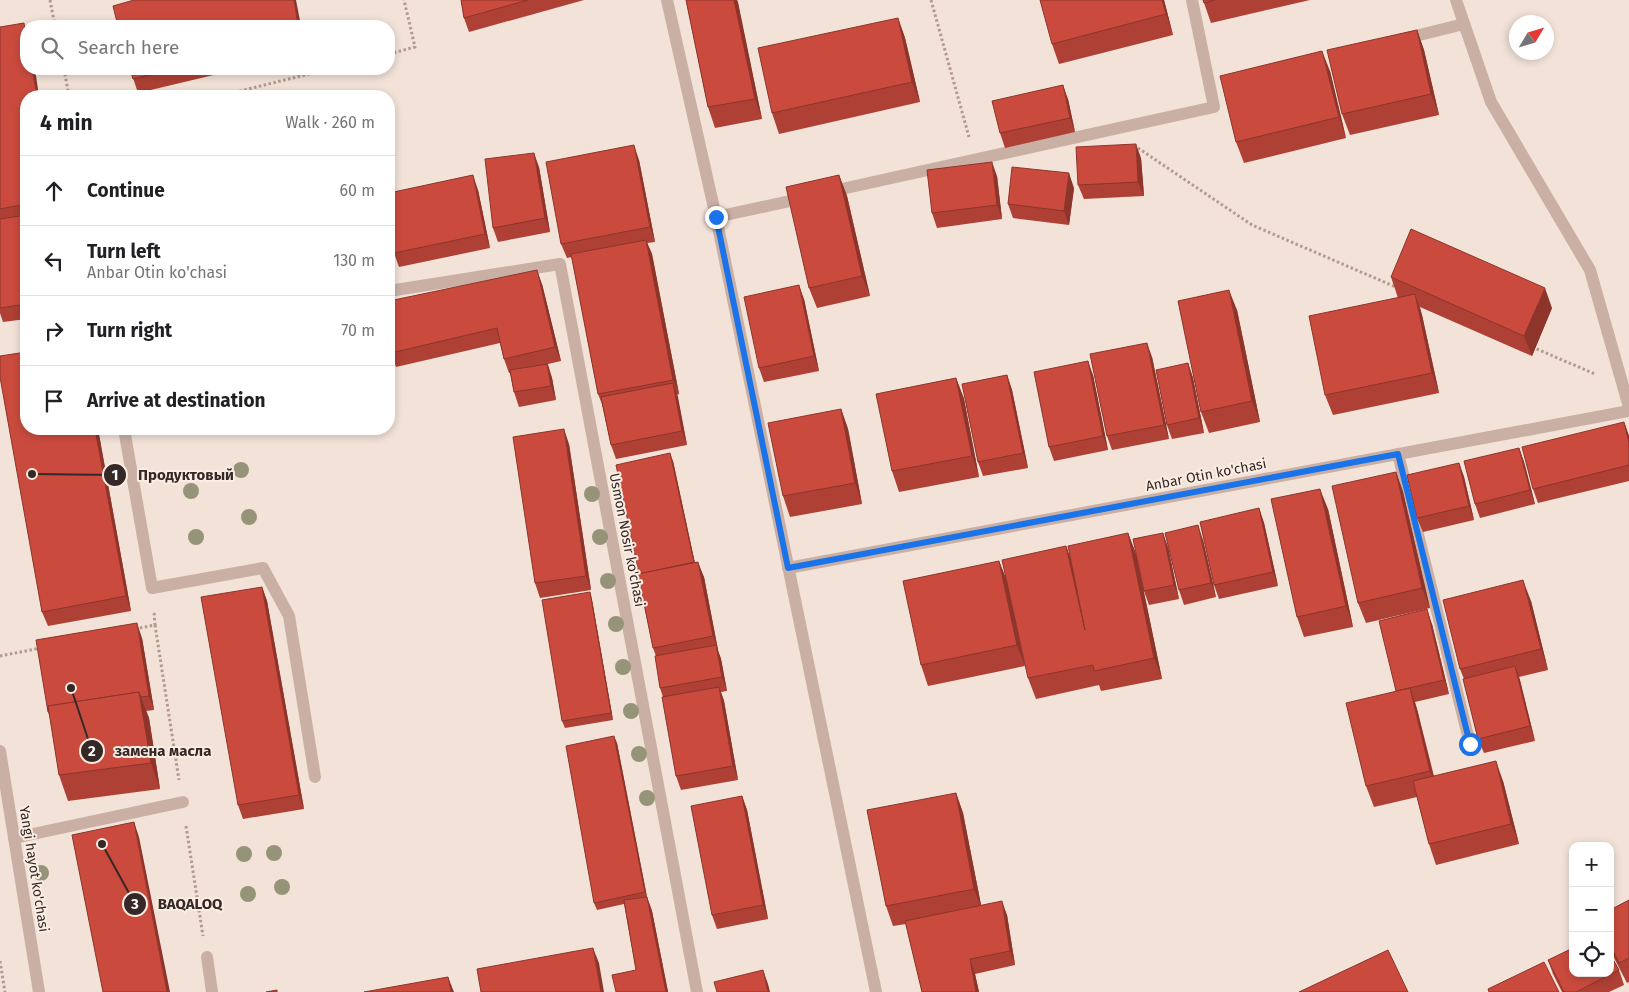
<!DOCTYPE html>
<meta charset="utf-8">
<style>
body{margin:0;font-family:"Fira Sans",sans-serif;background:#f2f2f2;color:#202124}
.controls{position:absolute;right:15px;bottom:15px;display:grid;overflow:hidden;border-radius:10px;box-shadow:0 2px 8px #0003}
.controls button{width:45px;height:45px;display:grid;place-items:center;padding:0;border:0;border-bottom:1px solid #e0e0e0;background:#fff;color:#202124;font:25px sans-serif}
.compass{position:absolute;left:1509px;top:15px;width:45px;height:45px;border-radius:50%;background:#fff;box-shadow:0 2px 8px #0003;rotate:52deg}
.stop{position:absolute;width:15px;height:15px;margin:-11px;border:4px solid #1a73e8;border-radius:50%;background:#fff}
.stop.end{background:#1a73e8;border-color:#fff;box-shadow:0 1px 5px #0008}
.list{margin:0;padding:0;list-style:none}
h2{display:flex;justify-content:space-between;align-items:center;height:65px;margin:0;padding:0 20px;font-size:21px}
h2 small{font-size:16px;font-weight:400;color:#757577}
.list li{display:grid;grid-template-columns:32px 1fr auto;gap:15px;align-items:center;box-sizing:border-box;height:70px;padding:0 20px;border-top:1px solid #e0e0e0}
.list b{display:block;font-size:19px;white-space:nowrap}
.list p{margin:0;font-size:16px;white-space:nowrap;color:#757577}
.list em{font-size:16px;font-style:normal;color:#757577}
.icon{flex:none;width:28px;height:28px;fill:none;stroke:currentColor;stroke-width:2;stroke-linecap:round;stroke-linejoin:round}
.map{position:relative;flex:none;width:1629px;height:992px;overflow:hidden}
.search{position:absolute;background:#fff;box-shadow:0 2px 8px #0003;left:20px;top:20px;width:375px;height:55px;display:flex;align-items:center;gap:12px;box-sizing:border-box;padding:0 18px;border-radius:20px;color:#757577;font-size:19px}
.panel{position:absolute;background:#fff;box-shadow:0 2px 8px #0003;left:20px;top:90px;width:375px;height:345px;border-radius:20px}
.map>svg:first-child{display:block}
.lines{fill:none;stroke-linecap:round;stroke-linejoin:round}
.path{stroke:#b6998e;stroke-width:3;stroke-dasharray:2.5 2.5;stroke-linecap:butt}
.minor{stroke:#cab0a4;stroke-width:12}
.tree{fill:#969478}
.wall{fill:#ae4035}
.shaded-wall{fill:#8d342b}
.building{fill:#ca4b3e;stroke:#8d342b}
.route{stroke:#1a73e8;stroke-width:6}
.labels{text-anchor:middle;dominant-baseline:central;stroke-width:4;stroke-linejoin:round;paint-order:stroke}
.street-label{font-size:14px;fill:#352826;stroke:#faede4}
.leader{fill:none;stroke:#352826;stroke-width:2}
.callout-dot{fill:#352826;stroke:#faede4;stroke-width:2}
.mark-label{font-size:15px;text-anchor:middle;font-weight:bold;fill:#fff}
.callout-label{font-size:15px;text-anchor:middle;font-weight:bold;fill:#352826;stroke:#faede4;stroke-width:4;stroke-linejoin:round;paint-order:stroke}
</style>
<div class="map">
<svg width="1629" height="992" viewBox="0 0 1629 992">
<rect width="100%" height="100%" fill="#f2e2d8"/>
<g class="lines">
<g class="path">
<polyline points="50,0 55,26"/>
<polyline points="931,0 969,137"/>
<polyline points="389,54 415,47 404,0"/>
<polyline points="64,69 69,96"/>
<polyline points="220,96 329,69"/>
<polyline points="1138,148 1252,225 1398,288"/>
<polyline points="1532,347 1595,374"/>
<polyline points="155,625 179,780"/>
<polyline points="135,629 155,625 154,611"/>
<polyline points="0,656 41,648"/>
<polyline points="186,826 203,936"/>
<polyline points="0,961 5,992"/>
</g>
<g class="minor">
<polyline points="667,0 716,217 876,992"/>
<polyline points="1456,0 1491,102 1590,270 1629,407"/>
<polyline points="1403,39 1464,24"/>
<polyline points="828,192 1214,107 1192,0"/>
<polyline points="716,217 804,198"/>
<polyline points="389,291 560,264 697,992"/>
<polyline points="124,429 152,588 263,568 289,616 315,777"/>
<polyline points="1398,454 1470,744"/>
<polyline points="788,568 1629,411"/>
<polyline points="0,751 39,992"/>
<polyline points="14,838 183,802"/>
<polyline points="207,957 212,992"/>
</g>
</g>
<g class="tree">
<circle cx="241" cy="470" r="8"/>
<circle cx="191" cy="491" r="8"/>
<circle cx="592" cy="494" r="8"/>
<circle cx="249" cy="517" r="8"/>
<circle cx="196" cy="537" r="8"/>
<circle cx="600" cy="537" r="8"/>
<circle cx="608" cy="581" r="8"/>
<circle cx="616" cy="624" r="8"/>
<circle cx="623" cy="667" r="8"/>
<circle cx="631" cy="711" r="8"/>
<circle cx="639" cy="754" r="8"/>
<circle cx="647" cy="798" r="8"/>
<circle cx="274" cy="853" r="8"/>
<circle cx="244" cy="854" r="8"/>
<circle cx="41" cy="873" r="8"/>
<circle cx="282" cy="887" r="8"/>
<circle cx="248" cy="894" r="8"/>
</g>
<g class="wall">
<polygon points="461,0 584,0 469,32 464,18"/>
<polygon points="686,0 737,0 762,119 715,128 708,107"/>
<polygon points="1164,0 1173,35 1059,64 1052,44"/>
<polygon points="1203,0 1310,0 1211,23"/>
<polygon points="898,18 905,38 920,102 779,134 772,113"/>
<polygon points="0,27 26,96 26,319 3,322 0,313"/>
<polygon points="1417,30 1424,50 1439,115 1350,135 1342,114"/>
<polygon points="130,69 239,69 138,93"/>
<polygon points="1330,71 1346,138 1244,163 1236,142"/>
<polygon points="1068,99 1075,132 1005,148 1000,133"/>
<polygon points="1141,158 1144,196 1084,199 1078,185"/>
<polygon points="639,160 655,242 647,243 652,254 679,394 677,395 687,445 616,459 611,445 602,404 598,394 572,257 567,258 561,244"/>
<polygon points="539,167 550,232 498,242 493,228"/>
<polygon points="839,175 847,196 870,296 817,308 809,288"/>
<polygon points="997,176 1002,219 937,228 932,213"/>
<polygon points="1074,188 1069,225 1013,218 1008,204"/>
<polygon points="478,190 490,248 399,267 394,253"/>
<polygon points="1391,277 1552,308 1532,356 1420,307 1422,315 1439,393 1333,415 1325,395 1398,298"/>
<polygon points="542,284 561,361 548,364 552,378 556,400 519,407 514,392 510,373 509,373 504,359 500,343 396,367 391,353"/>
<polygon points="804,299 819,371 764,382 759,368"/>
<polygon points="1237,310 1260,422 1209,433 1201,412"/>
<polygon points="1152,357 1169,439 1112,450 1107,436"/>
<polygon points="1188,363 1193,378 1204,433 1172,439 1167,425"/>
<polygon points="1007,375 1012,390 1028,468 983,476 978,462"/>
<polygon points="1093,375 1108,450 1054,461 1049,447"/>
<polygon points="956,378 964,399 979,477 899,492 892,471"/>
<polygon points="841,409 848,429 862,504 790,517 783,496"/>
<polygon points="1624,422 1629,436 1629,481 1538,503 1533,489"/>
<polygon points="26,429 98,429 131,611 48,626 42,612"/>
<polygon points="569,444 591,590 540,598 535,583"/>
<polygon points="1519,448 1524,462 1535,504 1480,518 1475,504"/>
<polygon points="673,461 695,563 704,577 718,650 721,659 727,691 721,692 724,701 738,780 681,790 676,776 663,697 660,688 656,656 653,648 638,574"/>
<polygon points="1459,463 1464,477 1474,520 1423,532 1417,518"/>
<polygon points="1396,472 1403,492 1430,608 1366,623 1358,603"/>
<polygon points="1259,508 1264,523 1278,586 1219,599 1214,585"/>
<polygon points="1328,509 1353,627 1304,637 1297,617"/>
<polygon points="1128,533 1136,554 1162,679 1101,691 1099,685 1036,699 1028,678 1066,546 1070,558"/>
<polygon points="1203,540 1216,597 1184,605 1179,590"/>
<polygon points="1168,547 1179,599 1149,605 1144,591"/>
<polygon points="999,561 1007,581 1025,666 928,686 921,665"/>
<polygon points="262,587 267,601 304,809 243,819 238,805"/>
<polygon points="590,592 592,600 613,720 565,728 562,721"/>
<polygon points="1531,601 1548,670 1519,677 1535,741 1484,753 1478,739 1464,679 1460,669"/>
<polygon points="1432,624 1449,694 1415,702 1417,709 1434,776 1503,781 1519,844 1436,865 1429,844 1417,797 1374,807 1366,786 1396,691"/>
<polygon points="142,638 154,710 146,711 149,718 160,789 68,801 59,775 51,720 48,712"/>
<polygon points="617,743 647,897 652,911 668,992 636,970 624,904 597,910 594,903"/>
<polygon points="956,793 963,813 981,905 1007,915 1015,965 975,974 979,992 922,992 906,924 893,926 886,906"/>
<polygon points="742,796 747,810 768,919 717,929 712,915"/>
<polygon points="1629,900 1629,982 1627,983 1610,950 1610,910"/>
<polygon points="1548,960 1619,970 1624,985 1609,992 1562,992 1553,974"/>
</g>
<g class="shaded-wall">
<polygon points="294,0 296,0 301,26 298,26"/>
<polygon points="734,0 737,0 738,2 762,119 755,99"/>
<polygon points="1162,0 1164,0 1173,35 1166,14"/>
<polygon points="898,18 905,38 920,102 912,82"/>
<polygon points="1417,30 1424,50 1439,115 1431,94"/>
<polygon points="1322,51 1330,71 1346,138 1339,117"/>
<polygon points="32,69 35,69 39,96 37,96"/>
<polygon points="1063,85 1068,99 1075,132 1070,118"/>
<polygon points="1136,144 1141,158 1144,196 1138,182"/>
<polygon points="634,145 639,160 655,242 650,227"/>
<polygon points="534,153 539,167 550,232 545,218"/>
<polygon points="992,162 997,176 1002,219 997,205"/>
<polygon points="1069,173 1074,188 1069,225 1064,211"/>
<polygon points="473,175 478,190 490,248 485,234"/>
<polygon points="839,175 847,196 870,296 862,276"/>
<polygon points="646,240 652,254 679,394 673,380"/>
<polygon points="537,270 542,284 561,361 555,347"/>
<polygon points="799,285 804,299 819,371 814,356"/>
<polygon points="1545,288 1552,308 1532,356 1524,336"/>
<polygon points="1229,290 1237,310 1260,422 1252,401"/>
<polygon points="1415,294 1422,315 1439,393 1432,373"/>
<polygon points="1147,343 1152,357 1169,439 1164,425"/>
<polygon points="1088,361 1093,375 1108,450 1103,436"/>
<polygon points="1188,363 1193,378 1204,433 1199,418"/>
<polygon points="547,364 552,378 556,400 551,386"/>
<polygon points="1007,375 1012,390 1028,468 1023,453"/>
<polygon points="956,378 964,399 979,477 972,456"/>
<polygon points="673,383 678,397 687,445 682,431"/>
<polygon points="841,409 848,429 862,504 855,483"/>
<polygon points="1624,422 1629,436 1629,443"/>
<polygon points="95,429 98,429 131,611 126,596"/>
<polygon points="564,429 569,444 591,590 586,576"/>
<polygon points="1519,448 1524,462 1535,504 1530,490"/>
<polygon points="670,453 673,461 696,569 694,562"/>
<polygon points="1459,463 1464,477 1474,520 1469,506"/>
<polygon points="1396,472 1403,492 1430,608 1422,588"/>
<polygon points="1320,489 1328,509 1353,627 1346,606"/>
<polygon points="1259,508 1264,523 1278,586 1273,572"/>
<polygon points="1198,525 1203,540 1216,597 1211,583"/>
<polygon points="1128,533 1136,554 1162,679 1154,658"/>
<polygon points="1163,533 1168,547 1179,599 1174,585"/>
<polygon points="1066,546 1074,567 1085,630"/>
<polygon points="999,561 1007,581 1025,666 1017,645"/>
<polygon points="698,562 704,577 718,650 713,636"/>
<polygon points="1523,580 1531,601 1548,670 1541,649"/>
<polygon points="262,587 267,601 304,809 299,795"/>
<polygon points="590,592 592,600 613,720 611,713"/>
<polygon points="1427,609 1432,624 1449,694 1444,680"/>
<polygon points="137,623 142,638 154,710 149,696"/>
<polygon points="716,645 721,659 727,691 722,677"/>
<polygon points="1515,666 1520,680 1535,741 1530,726"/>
<polygon points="719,687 724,701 738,780 733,766"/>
<polygon points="1410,688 1417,709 1437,792 1430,771"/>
<polygon points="139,692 149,718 160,789 151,763"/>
<polygon points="614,736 617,743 647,897 652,911 668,992 666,992 648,900 645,892"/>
<polygon points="1496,761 1503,781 1519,844 1511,824"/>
<polygon points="956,793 963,813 982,910 974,889"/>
<polygon points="742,796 747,810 768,919 763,905"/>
<polygon points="134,822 139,837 170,992 167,992"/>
<polygon points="1002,901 1007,915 1015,965 1010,951"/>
<polygon points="593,948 599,963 604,992 601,992"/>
<polygon points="970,959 975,974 979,992 976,992"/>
<polygon points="763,970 768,984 770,992 768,992"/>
<polygon points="448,977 454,992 451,992"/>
</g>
<g class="building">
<polygon points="134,0 294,0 298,26 118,26 113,6"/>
<polygon points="461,0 528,0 464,18"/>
<polygon points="686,0 734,0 755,99 708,107"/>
<polygon points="1040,0 1162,0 1166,14 1052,44"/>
<polygon points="1203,0 1215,0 1204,3"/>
<polygon points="898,18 912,82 772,113 758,48"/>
<polygon points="24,23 26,36 26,69 32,69 37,96 26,96 26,204 0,209 0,27"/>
<polygon points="1417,30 1431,94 1342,114 1327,50"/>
<polygon points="1322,51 1339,117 1236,142 1220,76"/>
<polygon points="130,69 174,69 133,79"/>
<polygon points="1063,85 1070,118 1000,133 992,101"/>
<polygon points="1136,144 1138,182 1078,185 1076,147"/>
<polygon points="634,145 650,227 561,244 546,162"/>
<polygon points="534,153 545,218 493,228 485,159"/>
<polygon points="992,162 997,205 932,213 927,170"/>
<polygon points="1012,167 1069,173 1064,211 1008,204"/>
<polygon points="473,175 485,234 394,253 389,230 389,193"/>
<polygon points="839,175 862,276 809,288 786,187"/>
<polygon points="26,215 26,304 0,308 0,219"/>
<polygon points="1411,229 1545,288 1524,336 1391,277"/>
<polygon points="646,240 673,380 598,394 571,254"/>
<polygon points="537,270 555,347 504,359 497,328 391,353 389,342 389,301"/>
<polygon points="799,285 814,356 759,368 744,297"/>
<polygon points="1229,290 1252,401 1201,412 1178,301"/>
<polygon points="1415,294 1432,373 1325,395 1309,316"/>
<polygon points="1147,343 1164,425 1107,436 1090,354"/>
<polygon points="26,352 26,429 95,429 126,596 42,612 0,377 0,356"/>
<polygon points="1088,361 1103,436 1049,447 1034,372"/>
<polygon points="1188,363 1199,418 1167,425 1156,370"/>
<polygon points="547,364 551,386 514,392 510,370"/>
<polygon points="1007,375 1023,453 978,462 962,384"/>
<polygon points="956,378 972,456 892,471 876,394"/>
<polygon points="673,383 682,431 611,445 601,397"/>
<polygon points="841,409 855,483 783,496 768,423"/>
<polygon points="1624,422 1629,443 1629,465 1533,489 1522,447"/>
<polygon points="564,429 586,576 535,583 513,437"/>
<polygon points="1519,448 1530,490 1475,504 1464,461"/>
<polygon points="670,453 694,562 639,574 616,465"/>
<polygon points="1459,463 1469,506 1417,518 1407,475"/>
<polygon points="1396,472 1422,588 1358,603 1332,486"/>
<polygon points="1320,489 1346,606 1297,617 1271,499"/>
<polygon points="1259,508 1273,572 1214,585 1200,522"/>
<polygon points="1198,525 1211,583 1179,590 1165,533"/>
<polygon points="1128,533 1154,658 1094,671 1093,665 1028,678 1002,560 1066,546 1085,630 1068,546"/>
<polygon points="1163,533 1174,585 1144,591 1133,539"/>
<polygon points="999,561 1017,645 921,665 903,581"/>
<polygon points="698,562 713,636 653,648 638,574"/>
<polygon points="1523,580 1541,649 1460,669 1443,600"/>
<polygon points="262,587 299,795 238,805 201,597"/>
<polygon points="590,592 611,713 562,721 542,600"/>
<polygon points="1427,609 1444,680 1396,691 1379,621"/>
<polygon points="137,623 149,696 141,697 139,692 48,706 49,712 48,712 36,640"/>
<polygon points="716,645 722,677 660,688 655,656"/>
<polygon points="1515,666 1530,726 1478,739 1463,679"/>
<polygon points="719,687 733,766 676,776 662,697"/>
<polygon points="1410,688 1430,771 1366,786 1346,703"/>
<polygon points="139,692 151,763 59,775 48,706"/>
<polygon points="614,736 645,892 594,903 566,746"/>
<polygon points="1496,761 1511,824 1429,844 1413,781"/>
<polygon points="956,793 974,889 886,906 867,810"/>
<polygon points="742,796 763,905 712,915 691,806"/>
<polygon points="134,822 167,992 103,992 72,835"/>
<polygon points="647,897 666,992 616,992 612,975 636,970 624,900"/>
<polygon points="1629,900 1629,958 1619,963 1610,944 1610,910"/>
<polygon points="1002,901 1010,951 970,959 976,992 922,992 905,921"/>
<polygon points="593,948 601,992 481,992 477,969"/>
<polygon points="1573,948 1573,973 1610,973 1610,954 1619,970 1576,992 1564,992 1548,960"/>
<polygon points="1388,950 1408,992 1299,992"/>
<polygon points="1544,962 1559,992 1489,992 1488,989"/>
<polygon points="763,970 768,992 717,992 714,982"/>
<polygon points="448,977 451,992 364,992"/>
<polygon points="277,990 277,992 266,992"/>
</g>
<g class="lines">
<polyline class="route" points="716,217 788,568 1398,454 1470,744"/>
</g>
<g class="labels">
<g class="street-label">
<text transform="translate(1206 475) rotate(-11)">Anbar Otin ko'chasi</text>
<text transform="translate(627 540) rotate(79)">Usmon Nosir ko'chasi</text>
<text transform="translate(34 869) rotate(81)">Yangi hayot ko'chasi</text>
</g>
</g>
<path class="leader" d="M32 474L115 475M71 688L92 751M102 844L135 904"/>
<g class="callout-dot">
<circle cx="32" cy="474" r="5"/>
<circle cx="71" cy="688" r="5"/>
<circle cx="102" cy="844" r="5"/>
<circle cx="115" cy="475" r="12"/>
<circle cx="92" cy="751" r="12"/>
<circle cx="135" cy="904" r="12"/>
</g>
<g class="mark-label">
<text x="115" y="480">1</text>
<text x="92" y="756">2</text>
<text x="135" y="909">3</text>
</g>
<g class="callout-label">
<text x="186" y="480">Продуктовый</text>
<text x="163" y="756">замена масла</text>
<text x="190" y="909">BAQALOQ</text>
</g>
</svg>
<div class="controls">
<button>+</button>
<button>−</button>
<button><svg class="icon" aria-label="locate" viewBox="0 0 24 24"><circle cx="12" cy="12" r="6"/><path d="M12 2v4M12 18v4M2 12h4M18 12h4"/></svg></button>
</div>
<svg class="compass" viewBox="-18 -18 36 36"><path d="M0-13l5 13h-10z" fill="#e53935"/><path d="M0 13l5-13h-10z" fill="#757577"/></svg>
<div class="stop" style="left:1470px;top:744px"></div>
<div class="stop end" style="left:716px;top:217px"></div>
<div class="search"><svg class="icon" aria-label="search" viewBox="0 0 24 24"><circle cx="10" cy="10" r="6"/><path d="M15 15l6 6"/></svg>Search here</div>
<section class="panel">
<h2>4 min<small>Walk · 260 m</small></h2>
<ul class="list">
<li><svg class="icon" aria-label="ahead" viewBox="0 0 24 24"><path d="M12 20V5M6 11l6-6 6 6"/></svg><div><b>Continue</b></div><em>60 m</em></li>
<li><svg class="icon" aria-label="left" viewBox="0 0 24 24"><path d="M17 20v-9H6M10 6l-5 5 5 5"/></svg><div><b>Turn left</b><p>Anbar Otin ko'chasi</p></div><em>130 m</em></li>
<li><svg class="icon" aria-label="right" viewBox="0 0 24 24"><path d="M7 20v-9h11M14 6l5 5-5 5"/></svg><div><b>Turn right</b></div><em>70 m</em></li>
<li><svg class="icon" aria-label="arrive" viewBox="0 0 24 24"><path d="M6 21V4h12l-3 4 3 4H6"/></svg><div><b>Arrive at destination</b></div></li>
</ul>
</section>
</div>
